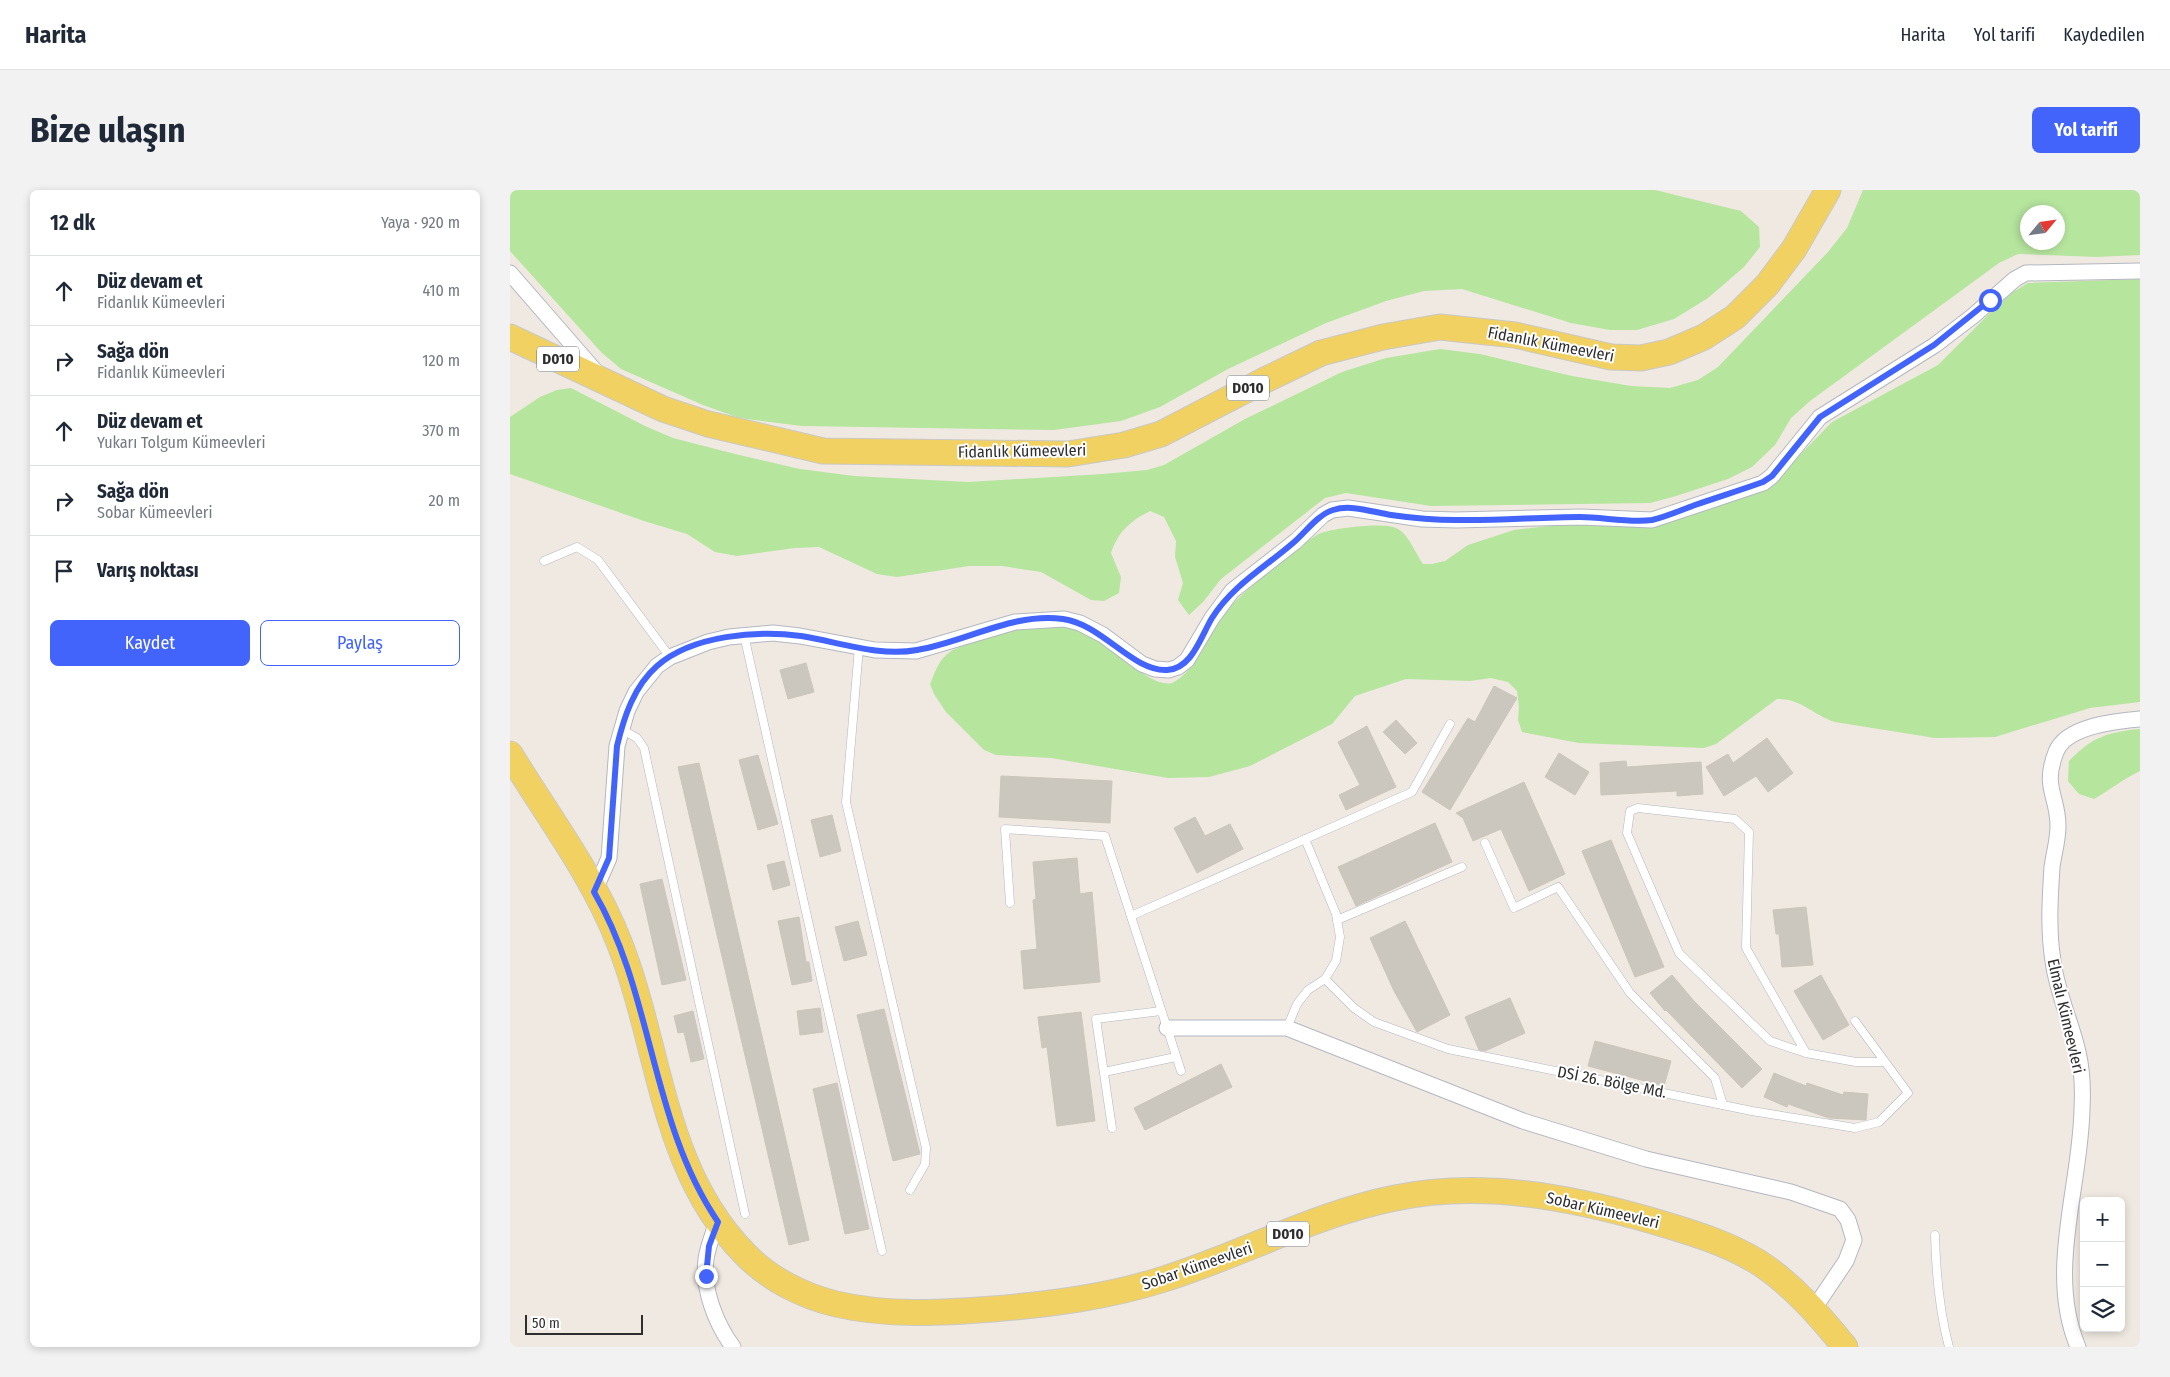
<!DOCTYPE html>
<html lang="tr">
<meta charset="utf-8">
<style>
body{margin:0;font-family:"Fira Sans Condensed",sans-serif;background:#f2f2f3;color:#1f2937}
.controls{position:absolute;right:15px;bottom:15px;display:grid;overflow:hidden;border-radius:8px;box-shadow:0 2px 8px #0003}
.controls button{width:45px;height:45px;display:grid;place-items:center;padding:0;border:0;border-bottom:1px solid #e0e1e3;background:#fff;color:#1f2937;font:25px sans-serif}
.compass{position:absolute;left:1510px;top:15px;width:45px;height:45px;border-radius:50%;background:#fff;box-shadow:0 2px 8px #0003;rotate:61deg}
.scale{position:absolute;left:15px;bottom:12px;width:118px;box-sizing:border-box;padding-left:5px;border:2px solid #2e2e2e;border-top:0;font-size:14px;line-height:18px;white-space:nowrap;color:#2e2e2e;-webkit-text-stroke:4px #fff;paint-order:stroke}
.stop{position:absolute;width:15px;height:15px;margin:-11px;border:4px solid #4264fb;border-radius:50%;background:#fff}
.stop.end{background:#4264fb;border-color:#fff;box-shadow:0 1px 5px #0008}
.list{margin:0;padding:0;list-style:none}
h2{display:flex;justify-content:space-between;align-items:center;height:65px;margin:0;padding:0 20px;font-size:21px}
h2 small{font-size:16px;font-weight:400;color:#747a83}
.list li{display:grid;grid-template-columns:32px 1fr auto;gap:15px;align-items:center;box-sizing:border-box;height:70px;padding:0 20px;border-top:1px solid #e0e1e3}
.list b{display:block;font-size:19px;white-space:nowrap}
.list p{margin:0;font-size:16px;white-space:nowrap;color:#747a83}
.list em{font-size:16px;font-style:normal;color:#747a83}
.actions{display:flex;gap:10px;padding:15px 20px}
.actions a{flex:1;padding:11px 0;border:1px solid #4264fb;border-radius:8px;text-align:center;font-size:18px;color:#4264fb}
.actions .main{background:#4264fb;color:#fff}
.icon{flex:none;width:28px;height:28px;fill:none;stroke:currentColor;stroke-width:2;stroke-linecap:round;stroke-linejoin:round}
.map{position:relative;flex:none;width:1630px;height:1157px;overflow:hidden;border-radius:8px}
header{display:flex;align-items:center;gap:30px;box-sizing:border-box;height:70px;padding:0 25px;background:#fff;border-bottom:1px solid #e0e1e3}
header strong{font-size:24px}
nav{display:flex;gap:28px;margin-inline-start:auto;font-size:18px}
.intro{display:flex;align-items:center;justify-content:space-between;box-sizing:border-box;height:120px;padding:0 30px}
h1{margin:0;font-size:35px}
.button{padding:12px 22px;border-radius:8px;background:#4264fb;color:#fff;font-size:18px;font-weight:700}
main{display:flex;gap:30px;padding:0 30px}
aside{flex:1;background:#fff;border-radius:8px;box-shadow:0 2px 8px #0003}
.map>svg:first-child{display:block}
.green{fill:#b6e59e;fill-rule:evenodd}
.building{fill:#cbc7bf;stroke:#cbc5ba}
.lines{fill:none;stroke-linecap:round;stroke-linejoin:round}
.service-casing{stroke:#b4b7c1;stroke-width:9}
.minor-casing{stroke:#b4b7c1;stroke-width:17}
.primary-casing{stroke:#c9c9c9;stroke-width:27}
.service{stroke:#fff;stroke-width:8}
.minor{stroke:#fff;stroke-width:15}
.primary{stroke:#f2d163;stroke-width:25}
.route{stroke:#4264fb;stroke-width:6}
.labels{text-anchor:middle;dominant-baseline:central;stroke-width:4;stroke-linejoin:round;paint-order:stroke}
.shield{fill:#fff;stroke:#6d6d6d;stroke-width:1}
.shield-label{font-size:15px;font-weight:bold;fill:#2e2e2e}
.street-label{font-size:16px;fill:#2e2e2e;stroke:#fff}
</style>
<header>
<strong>Harita</strong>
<nav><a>Harita</a><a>Yol tarifi</a><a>Kaydedilen</a></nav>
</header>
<div class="intro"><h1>Bize ulaşın</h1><a class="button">Yol tarifi</a></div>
<main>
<aside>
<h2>12 dk<small>Yaya · 920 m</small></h2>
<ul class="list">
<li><svg class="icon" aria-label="ahead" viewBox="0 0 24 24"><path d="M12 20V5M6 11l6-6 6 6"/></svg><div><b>Düz devam et</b><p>Fidanlık Kümeevleri</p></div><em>410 m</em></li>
<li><svg class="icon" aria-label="right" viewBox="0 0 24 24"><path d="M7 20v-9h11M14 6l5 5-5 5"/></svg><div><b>Sağa dön</b><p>Fidanlık Kümeevleri</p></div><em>120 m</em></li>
<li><svg class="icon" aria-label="ahead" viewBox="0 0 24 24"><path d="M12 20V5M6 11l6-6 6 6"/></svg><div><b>Düz devam et</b><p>Yukarı Tolgum Kümeevleri</p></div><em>370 m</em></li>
<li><svg class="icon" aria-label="right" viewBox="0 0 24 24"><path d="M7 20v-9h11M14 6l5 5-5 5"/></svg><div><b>Sağa dön</b><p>Sobar Kümeevleri</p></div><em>20 m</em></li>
<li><svg class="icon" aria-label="arrive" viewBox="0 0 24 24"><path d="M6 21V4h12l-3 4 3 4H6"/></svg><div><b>Varış noktası</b></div></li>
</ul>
<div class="actions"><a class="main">Kaydet</a><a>Paylaş</a></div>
</aside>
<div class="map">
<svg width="1630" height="1157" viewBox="0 0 1630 1157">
<rect width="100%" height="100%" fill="#efe9e1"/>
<g class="green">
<polygon points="0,0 1145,0 1231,21 1249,37 1250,57 1234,77 1198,108 1164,129 1127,140 1100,140 1061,133 952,99 914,101 876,111 816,133 718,179 650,217 611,231 544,240 292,236 229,228 193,215 111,179 91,162 0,61"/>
<path d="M1353 0H1630V65L1586 67 1508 64 1489 73 1300 211 1281 228 1265 255 1242 277 1218 289 1166 306 1140 313 921 316 836 303 815 308 711 389 693 412 679 425 668 410 673 393 665 367 666 351 654 327 640 321C620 331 608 342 601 363L611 387 609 403 594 411 581 410 531 382 492 376H459L387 387 367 384 309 357 285 358 227 366 205 362 177 344 134 331 0 284V227L30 207 47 200 61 198 135 236 163 248 221 263 290 279 344 286 458 292 593 284 637 280 654 275 735 229 832 182 876 168 930 159 970 164 1062 186 1121 196 1160 198 1188 190 1208 177 1318 62 1337 38ZM1548 22V52H1518V22Z"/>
<path d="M1630 89V512L1580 518 1485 547 1425 548 1325 532C1303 525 1291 508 1267 509L1206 554 1194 558 1069 553 1012 542 1008 530 1009 517 1007 501 998 492 981 488 960 491 896 489 845 506 822 534 740 576 699 587 658 588 541 568 486 565 474 560 436 522 424 504 420 494C425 482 429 469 440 462 445 458 454 456 461 453 494 441 540 425 575 442 594 451 645 503 664 492 690 477 698 444 715 422 725 409 797 348 811 343 826 338 872 332 886 338 899 344 905 363 913 374H922L935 371 958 355 1004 340 1056 334 1140 337 1280 275 1322 232 1428 175 1480 123 1503 102 1518 93Z"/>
<path d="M1630 539V581C1613 589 1600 600 1584 609L1569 604 1558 591 1559 571C1582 547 1598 542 1630 539Z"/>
</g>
<g class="building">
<polygon points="296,473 304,502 278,509 270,480"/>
<polygon points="984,496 1007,508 940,620 912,602 958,528 965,532"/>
<polygon points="886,530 907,553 895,564 873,542"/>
<polygon points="857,536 886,597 836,620 829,605 850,595 828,552"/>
<polygon points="1257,548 1283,583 1258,602 1246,586 1214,606 1196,577 1218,564 1223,573"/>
<polygon points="1049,563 1079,582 1065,605 1035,587"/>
<polygon points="248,565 268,634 248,640 229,570"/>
<polygon points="1116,571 1117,577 1191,572 1193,604 1167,606 1167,601 1091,605 1090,573"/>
<polygon points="189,573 299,1050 279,1055 168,577"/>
<polygon points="491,586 602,591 600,633 489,627"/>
<polygon points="1014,592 1055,684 1019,701 991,639 963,651 953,628 946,623"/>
<polygon points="322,625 331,661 310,667 301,630"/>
<polygon points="685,627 695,646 720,634 733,659 687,683 664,638"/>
<polygon points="925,633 942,672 846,716 828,677"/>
<polygon points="1101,650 1154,777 1125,787 1072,661"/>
<polygon points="567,668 570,704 582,702 590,792 514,799 511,761 527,759 523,710 526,709 523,672"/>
<polygon points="274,671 280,695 263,700 257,675"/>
<polygon points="152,689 176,790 152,795 130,694"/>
<polygon points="1296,717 1303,775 1272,777 1269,744 1266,744 1263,720"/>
<polygon points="289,727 296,772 299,772 302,791 282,795 268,731"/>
<polygon points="348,731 357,765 334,771 325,737"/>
<polygon points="895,731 940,825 907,842 884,801 860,748"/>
<polygon points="1162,785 1184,811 1252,879 1232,898 1156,820 1155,821 1140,803"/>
<polygon points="1311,785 1339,835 1313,850 1284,801"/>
<polygon points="1000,808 1015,843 975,861 969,860 955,827"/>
<polygon points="310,818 313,842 290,845 287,821"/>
<polygon points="374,819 410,964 383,971 347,825"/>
<polygon points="183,821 194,869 181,872 174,842 168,843 164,826"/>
<polygon points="571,822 585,931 547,936 537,857 532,858 528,827"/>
<polygon points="1085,851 1161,871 1154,896 1078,876"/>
<polygon points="711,874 722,897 635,940 624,918"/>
<polygon points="1264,883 1296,896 1297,893 1333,905 1334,902 1358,904 1356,930 1319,928 1278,914 1277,917 1254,907"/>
<polygon points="327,893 359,1039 335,1044 303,899"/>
</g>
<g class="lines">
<g class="service-casing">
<g id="service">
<polyline points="34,371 67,357 88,370 160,467"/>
<polyline points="234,445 372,1061"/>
<polyline points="349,457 336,612 416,958 415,974 400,1000"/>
<polyline points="111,539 127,548 134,558 235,1024"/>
<polyline points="975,653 1004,718 1048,697 1120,803 1205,888 1213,915"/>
<polyline points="500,713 495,639 595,646 671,881"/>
<polyline points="621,726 902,602 940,534"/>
<polyline points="827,730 952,677"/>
<polyline points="815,789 844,818 864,832 938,859 1242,921 1345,938 1369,932 1398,903 1345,831"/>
<polyline points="777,838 787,814 798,800 815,789 826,771 830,747 826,724 795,649"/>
<polyline points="1296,863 1236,758 1239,642 1225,629 1128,618 1120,621 1117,643 1169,763 1260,851 1296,863 1346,872 1375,872"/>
<polyline points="594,882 666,867"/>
<polyline points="602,938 586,829 651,821"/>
<path d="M1425 1045C1426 1084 1429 1120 1439 1157"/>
</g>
</g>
<g class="minor-casing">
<g id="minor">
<polyline points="0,83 87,183"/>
<polyline points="84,702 99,668 107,556 117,521 126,502 147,476 160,467 198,452 219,447 263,443 290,446 365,460 406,461 505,432 554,429 570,433 593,445 632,474 645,479 659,480 668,477 677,470 702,428 722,401 786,351 813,325 822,320 838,318 912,329 946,330 1071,327 1142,330 1253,293 1262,286 1310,227 1425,155 1463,126 1505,89 1516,83 1630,81"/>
<polyline points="657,838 777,838 1013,931 1136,969 1281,1002 1330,1019 1338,1030 1344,1050 1336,1071 1303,1120"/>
<path d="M207 1032C203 1044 198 1056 196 1069 192 1099 206 1134 223 1157"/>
<path d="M1568 1157C1536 1082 1571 996 1572 918 1573 900 1572 879 1568 862 1561 831 1547 803 1543 771 1538 740 1540 708 1542 677 1544 663 1548 650 1548 636 1548 605 1532 598 1546 562 1556 536 1606 531 1630 529"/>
</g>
</g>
<g class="primary-casing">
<g id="primary">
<polyline points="0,147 153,219 198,234 313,261 558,264 614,255 651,244 755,190 811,163 873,147 930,137 1005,145 1101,167 1131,168 1159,162 1194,147 1225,127 1257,95 1284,59 1318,0"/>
<path d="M0 564C37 625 83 685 109 752 151 858 151 979 235 1064 259 1089 293 1106 326 1114 377 1126 432 1123 483 1119 542 1114 598 1107 654 1089 731 1065 805 1024 885 1008 971 990 1060 1007 1143 1031 1180 1042 1215 1052 1248 1072 1282 1094 1310 1126 1335 1157"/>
</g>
</g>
<use href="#service" class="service"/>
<use href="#minor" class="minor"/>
<use href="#primary" class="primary"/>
</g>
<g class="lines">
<path class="route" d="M196 1086 199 1056 208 1032C140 932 144 805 84 702L99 668 107 556C114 527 124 496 147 476 182 445 248 440 291 446 329 452 369 467 407 460 456 452 503 422 553 429 592 434 623 482 657 480 682 479 691 446 702 428 722 396 754 378 783 353 795 343 807 325 823 320 841 314 862 322 881 325 902 328 924 330 946 330 987 331 1029 327 1070 327 1093 327 1119 333 1142 330 1156 327 1171 320 1185 315 1208 307 1231 300 1253 292L1262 286 1310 227 1424 155 1480 110"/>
</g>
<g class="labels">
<g class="shield">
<rect x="27" y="156.5" width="42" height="25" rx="4"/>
<rect x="717" y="185.5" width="42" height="25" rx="4"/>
<rect x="757" y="1031.5" width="42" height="25" rx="4"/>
</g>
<g class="shield-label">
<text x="48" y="169">D010</text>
<text x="738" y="198">D010</text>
<text x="778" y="1044">D010</text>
</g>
<g class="street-label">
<text transform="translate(1041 154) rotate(11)">Fidanlık Kümeevleri</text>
<text transform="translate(512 261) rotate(-1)">Fidanlık Kümeevleri</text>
<text transform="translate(1556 826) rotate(77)">Elmalı Kümeevleri</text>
<text transform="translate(1102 892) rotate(11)">DSİ 26. Bölge Md.</text>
<text transform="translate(1093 1020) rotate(13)">Sobar Kümeevleri</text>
<text transform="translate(687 1076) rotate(-19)">Sobar Kümeevleri</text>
</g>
</g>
</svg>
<div class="controls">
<button>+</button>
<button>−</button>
<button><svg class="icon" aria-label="layers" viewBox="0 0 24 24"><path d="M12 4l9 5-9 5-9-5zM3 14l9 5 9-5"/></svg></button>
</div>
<svg class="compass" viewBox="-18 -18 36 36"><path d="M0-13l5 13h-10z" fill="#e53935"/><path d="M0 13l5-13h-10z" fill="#747a83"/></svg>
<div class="scale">50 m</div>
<div class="stop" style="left:1480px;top:110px"></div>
<div class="stop end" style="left:196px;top:1086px"></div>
</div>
</main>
